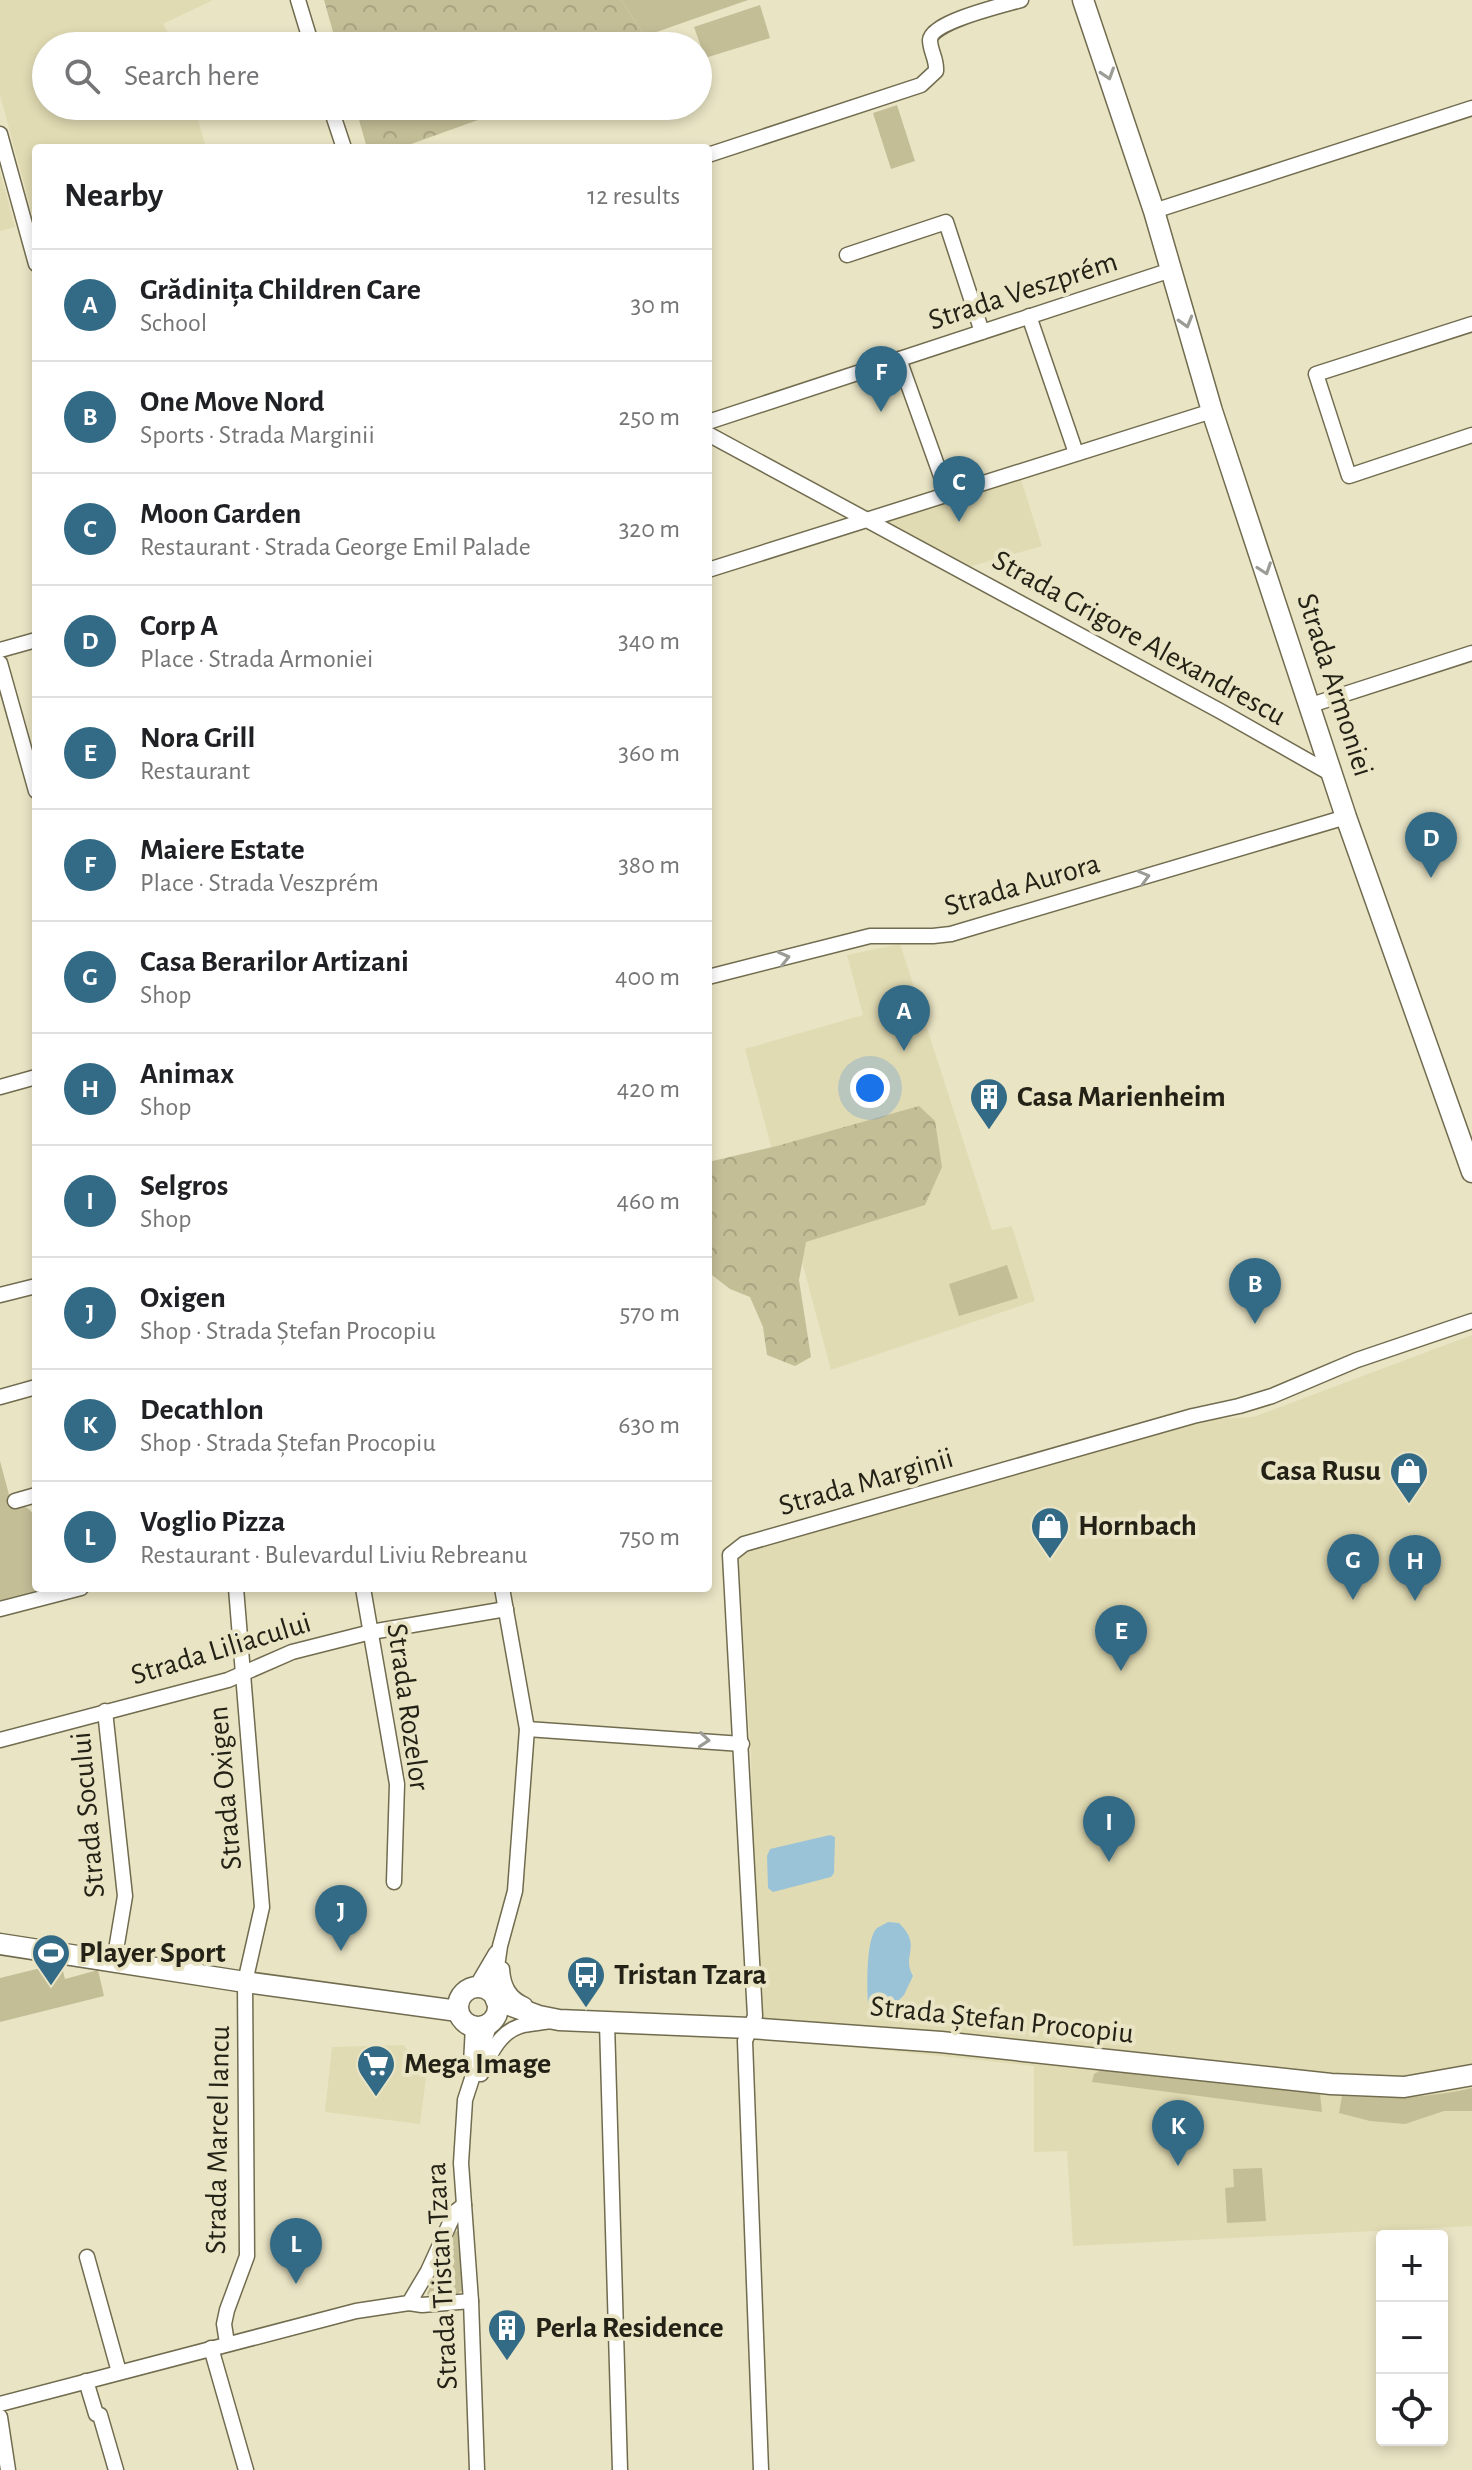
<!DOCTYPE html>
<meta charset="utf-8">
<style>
body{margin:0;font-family:"Alegreya Sans",sans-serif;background:#f2f2f2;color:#202124}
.controls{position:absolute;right:24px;bottom:24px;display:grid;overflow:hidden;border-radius:8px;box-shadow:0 4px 12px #0003}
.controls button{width:72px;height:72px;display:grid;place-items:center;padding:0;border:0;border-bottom:2px solid #e0e0e0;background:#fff;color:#202124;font:40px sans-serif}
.you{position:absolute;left:870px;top:1088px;width:28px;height:28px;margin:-20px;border:6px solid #fff;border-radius:50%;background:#1a73e8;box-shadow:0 0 0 12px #1a73e833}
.badge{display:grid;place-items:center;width:52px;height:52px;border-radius:50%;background:#336a85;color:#fff;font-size:26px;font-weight:700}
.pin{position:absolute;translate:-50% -66px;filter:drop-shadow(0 2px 4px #0008)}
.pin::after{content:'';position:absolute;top:42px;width:28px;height:24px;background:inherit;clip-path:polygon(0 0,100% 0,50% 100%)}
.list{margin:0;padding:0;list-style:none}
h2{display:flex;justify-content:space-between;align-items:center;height:104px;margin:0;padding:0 32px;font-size:34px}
h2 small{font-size:26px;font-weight:400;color:#757577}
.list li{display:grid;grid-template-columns:52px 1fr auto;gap:24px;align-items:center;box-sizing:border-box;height:112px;padding:0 32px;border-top:2px solid #e0e0e0}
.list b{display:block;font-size:30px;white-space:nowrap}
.list p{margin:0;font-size:26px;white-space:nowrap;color:#757577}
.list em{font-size:26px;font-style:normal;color:#757577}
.icon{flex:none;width:44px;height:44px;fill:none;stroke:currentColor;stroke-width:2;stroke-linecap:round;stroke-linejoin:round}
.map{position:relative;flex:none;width:1472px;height:2470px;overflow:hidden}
.search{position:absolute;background:#fff;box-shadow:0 4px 12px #0003;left:32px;top:32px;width:680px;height:88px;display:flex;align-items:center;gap:20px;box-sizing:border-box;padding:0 28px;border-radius:44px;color:#757577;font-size:30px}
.panel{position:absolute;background:#fff;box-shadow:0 4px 12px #0003;left:32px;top:144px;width:680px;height:1448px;border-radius:8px}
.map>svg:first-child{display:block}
.built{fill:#e1dbb3}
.green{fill:#c4be97}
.forest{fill:url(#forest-crowns)}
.water{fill:#9bc3d8}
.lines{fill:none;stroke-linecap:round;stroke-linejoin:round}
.street-casing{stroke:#716c4f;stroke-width:17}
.secondary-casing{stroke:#716c4f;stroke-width:23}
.street{stroke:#fff;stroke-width:14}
.secondary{stroke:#fff;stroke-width:20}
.oneway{stroke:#9c9c96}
.labels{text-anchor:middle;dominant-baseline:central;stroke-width:8;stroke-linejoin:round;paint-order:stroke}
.street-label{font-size:30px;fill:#242216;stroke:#e9e4c4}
.poi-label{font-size:30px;font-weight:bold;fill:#242216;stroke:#e9e4c4;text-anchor:start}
</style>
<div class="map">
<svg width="1472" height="2470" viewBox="0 0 1472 2470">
<defs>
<pattern id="forest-crowns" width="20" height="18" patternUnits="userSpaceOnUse" patternTransform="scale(2)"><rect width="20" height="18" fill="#c4be97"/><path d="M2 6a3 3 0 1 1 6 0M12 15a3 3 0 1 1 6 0" fill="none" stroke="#a8a381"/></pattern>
</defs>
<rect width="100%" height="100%" fill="#e9e4c4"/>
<g class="built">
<polygon points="0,0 213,0 163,24 175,46 46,46 46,106 194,106 206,148 36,148 36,228 0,95"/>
<polygon points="0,172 15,227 0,231"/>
<polygon points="1020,476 1042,546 965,568 881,521"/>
<polygon points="900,944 992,1230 1012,1226 1035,1301 831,1370 745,1049 863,1015 847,955"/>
<polygon points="1472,1335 1472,2226 1073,2246 1067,2151 1034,2152 1034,2066 757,2037 751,1756 738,1555 1198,1420 1253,1417"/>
<polygon points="404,2045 426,2078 420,2124 325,2112 332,2047"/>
</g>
<g class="green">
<polygon points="621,0 748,0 645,36"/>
<polygon points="760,5 770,38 705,58 694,27"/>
<polygon points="897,105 915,161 891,169 873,113"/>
<polygon points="1007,1265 1018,1298 959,1316 949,1284"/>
<path d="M0 1461 12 1506C25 1504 32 1509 36 1521V1588H53L0 1603Z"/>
<polygon points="61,1963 65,1979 98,1970 104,1996 0,2022 0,1978"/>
<polygon points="1101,2070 1320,2094 1322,2112 1092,2082 1094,2074"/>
<path d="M1472 2088V2111H1444L1405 2124 1370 2121 1339 2113 1342 2096C1388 2098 1426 2099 1472 2088Z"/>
<polygon points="1262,2168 1266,2221 1227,2223 1225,2188 1234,2187 1233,2169"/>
<polygon points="457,2231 459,2235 462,2291 457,2294 431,2297 427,2294 453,2233"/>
</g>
<g class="forest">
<polygon points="324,0 621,0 645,36 648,46 337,46"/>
<polygon points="355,106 517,106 400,148 367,148"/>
<polygon points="919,1106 935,1121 942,1167 925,1205 806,1242 799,1280 811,1357 795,1366 767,1355 763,1327 750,1297 730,1289 708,1272 708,1162 777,1146"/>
</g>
<g class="water">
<polygon points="830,1835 835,1837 834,1873 831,1877 773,1892 768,1888 767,1856 770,1849"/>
<path d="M888 1922 899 1923C923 1947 901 1954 913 1976L904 1995 890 2009 873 2007 868 2002C867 1986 866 1941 876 1929 878 1927 885 1924 888 1922Z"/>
</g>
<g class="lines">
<g class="street-casing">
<g id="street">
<polyline points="298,0 312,46"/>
<polyline points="330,106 344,148"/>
<polyline points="0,134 36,264"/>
<path d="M708 155 921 85 936 71C937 59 930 51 930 40 931 22 1004 5 1021 0"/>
<polyline points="1154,211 1472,108"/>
<polyline points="847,255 946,222 982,332"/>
<polyline points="1029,316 1076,453"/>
<polyline points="1472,324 1316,374 1349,476 1472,435"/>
<polyline points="899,359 947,493"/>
<polyline points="708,422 1171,270"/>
<polyline points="708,434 1220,711 1333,775"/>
<polyline points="708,570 1212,411"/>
<polyline points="0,650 36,640"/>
<polyline points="0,663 36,791"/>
<polyline points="1311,705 1472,653"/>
<polyline points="708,977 870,936 933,936 951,934 1346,817"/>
<polyline points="0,1087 36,1077"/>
<polyline points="0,1295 36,1286"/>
<polyline points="0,1397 36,1387"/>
<polyline points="15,1501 36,1495"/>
<polyline points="363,1588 397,1784 394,1882"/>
<polyline points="0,1609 81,1588"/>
<polyline points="105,1711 125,1896 114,1962"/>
<polyline points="527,1729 742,1744"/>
<polyline points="0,1740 228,1680 292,1652 371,1632 506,1609"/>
<path d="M502 1969C503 1986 509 1998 525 2005"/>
<polyline points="476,1987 496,1953"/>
<polyline points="493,1994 500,1946 515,1891 527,1729 502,1588"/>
<polyline points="607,2023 620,2470"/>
<polyline points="471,2064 473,2026"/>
<path d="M481 2074C490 2054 500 2030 524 2025 532 2023 542 2023 551 2021"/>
<polyline points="87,2257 119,2372"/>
<polyline points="409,2303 422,2305 471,2301"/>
<polyline points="227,2343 224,2324 227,2310 247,2256 245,1982 262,1907 236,1588"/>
<polyline points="211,2348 246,2470"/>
<polyline points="86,2381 96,2414 100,2415 116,2470"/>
<polyline points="0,2404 356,2311 409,2303 428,2271 455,2212 464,2205"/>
<polyline points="0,2417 8,2470"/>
<polyline points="477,2470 471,2301 461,2163 465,2100 490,2023"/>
<polyline points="761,2470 745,2041 755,2016 730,1555 744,1544 1193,1416 1239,1406 1272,1396 1357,1360 1472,1321"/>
</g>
</g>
<g class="secondary-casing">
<g id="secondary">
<polyline points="1083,0 1154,211 1212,411 1346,817 1472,1172"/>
<polyline points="0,1944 245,1982 458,2011"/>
<circle cx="478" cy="2007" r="20"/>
<polyline points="496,2000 539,2016 559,2020 749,2028 941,2042 1331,2084 1404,2087 1472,2075"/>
</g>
</g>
<use href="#street" class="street"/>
<use href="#secondary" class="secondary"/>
</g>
<defs><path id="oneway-chevron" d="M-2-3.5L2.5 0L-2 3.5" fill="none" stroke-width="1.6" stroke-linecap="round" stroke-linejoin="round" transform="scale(2)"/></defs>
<g class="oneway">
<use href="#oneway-chevron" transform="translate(1108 74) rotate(72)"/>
<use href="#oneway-chevron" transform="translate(1186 322) rotate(74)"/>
<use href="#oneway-chevron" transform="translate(1265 569) rotate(71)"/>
<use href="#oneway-chevron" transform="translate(1144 877) rotate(-16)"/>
<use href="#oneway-chevron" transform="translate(784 958) rotate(-14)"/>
<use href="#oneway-chevron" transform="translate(704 1740) rotate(5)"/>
</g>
<defs>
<g id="building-pin" transform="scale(2)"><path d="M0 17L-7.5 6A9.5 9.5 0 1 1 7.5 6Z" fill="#336a85" stroke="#e9e4c4"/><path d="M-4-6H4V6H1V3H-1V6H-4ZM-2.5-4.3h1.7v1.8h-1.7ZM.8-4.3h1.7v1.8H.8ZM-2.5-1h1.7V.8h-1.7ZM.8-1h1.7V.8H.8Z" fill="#fff"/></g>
<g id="shop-pin" transform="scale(2)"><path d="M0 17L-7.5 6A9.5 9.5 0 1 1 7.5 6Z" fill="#336a85" stroke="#e9e4c4"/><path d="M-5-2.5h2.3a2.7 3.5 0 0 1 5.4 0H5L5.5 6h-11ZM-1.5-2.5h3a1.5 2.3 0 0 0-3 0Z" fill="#fff"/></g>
<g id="stadium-pin" transform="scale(2)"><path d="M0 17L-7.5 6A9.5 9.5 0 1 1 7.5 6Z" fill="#336a85" stroke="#e9e4c4"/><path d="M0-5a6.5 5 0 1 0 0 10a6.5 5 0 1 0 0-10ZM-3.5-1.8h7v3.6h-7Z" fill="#fff"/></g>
<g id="bus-pin" transform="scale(2)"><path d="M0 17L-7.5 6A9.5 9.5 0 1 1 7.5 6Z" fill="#336a85" stroke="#e9e4c4"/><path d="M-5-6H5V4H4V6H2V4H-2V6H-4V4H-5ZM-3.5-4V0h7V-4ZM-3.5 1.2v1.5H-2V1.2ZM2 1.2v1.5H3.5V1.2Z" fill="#fff"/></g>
<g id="supermarket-pin" transform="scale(2)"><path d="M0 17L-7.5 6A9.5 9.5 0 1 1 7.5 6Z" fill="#336a85" stroke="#e9e4c4"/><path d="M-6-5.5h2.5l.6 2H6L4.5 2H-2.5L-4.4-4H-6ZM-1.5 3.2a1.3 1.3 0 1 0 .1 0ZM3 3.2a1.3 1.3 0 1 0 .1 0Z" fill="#fff"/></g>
</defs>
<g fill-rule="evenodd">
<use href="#building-pin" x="989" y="1097"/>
<use href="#shop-pin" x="1409" y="1471"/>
<use href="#shop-pin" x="1050" y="1526"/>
<use href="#stadium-pin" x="51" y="1953"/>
<use href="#bus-pin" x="586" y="1975"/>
<use href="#supermarket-pin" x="376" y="2064"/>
<use href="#building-pin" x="507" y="2328"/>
</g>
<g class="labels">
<g class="street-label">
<text transform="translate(1023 291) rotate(-18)">Strada Veszprém</text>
<text transform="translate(1139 638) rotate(29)">Strada Grigore Alexandrescu</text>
<text transform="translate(1335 685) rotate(72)">Strada Armoniei</text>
<text transform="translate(1022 885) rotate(-16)">Strada Aurora</text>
<text transform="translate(866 1482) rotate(-16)">Strada Marginii</text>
<text transform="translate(221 1649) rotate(-17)">Strada Liliacului</text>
<text transform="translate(408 1707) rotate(82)">Strada Rozelor</text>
<text transform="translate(225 1788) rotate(-95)">Strada Oxigen</text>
<text transform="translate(88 1815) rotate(-95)">Strada Socului</text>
<text transform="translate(1002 2020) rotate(6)">Strada Ștefan Procopiu</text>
<text transform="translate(218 2140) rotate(-89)">Strada Marcel Iancu</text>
<text transform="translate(442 2276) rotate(-93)">Strada Tristan Tzara</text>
</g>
<g class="poi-label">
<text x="1017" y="1097">Casa Marienheim</text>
<text x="1381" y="1471" text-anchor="end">Casa Rusu</text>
<text x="1078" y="1526">Hornbach</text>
<text x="79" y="1953">Player Sport</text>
<text x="614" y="1975">Tristan Tzara</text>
<text x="404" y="2064">Mega Image</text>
<text x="535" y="2328">Perla Residence</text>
</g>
</g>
</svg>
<div class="controls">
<button>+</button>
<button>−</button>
<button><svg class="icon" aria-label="locate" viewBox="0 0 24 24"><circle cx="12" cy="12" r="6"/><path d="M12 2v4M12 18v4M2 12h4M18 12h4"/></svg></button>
</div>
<div class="you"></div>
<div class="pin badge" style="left:904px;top:1051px">A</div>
<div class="pin badge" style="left:1255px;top:1324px">B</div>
<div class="pin badge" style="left:959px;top:522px">C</div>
<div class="pin badge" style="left:1431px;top:878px">D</div>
<div class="pin badge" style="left:1121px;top:1671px">E</div>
<div class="pin badge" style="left:881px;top:412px">F</div>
<div class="pin badge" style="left:1353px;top:1600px">G</div>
<div class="pin badge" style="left:1415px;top:1601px">H</div>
<div class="pin badge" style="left:1109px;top:1862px">I</div>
<div class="pin badge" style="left:341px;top:1951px">J</div>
<div class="pin badge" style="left:1178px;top:2166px">K</div>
<div class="pin badge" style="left:296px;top:2284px">L</div>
<div class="search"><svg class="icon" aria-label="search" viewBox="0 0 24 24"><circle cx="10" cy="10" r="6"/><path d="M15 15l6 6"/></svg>Search here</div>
<section class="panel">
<h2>Nearby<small>12 results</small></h2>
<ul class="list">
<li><span class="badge">A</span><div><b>Grădinița Children Care</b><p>School</p></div><em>30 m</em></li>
<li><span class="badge">B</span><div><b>One Move Nord</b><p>Sports · Strada Marginii</p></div><em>250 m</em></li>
<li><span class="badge">C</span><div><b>Moon Garden</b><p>Restaurant · Strada George Emil Palade</p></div><em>320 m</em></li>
<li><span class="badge">D</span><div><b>Corp A</b><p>Place · Strada Armoniei</p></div><em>340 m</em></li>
<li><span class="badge">E</span><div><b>Nora Grill</b><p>Restaurant</p></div><em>360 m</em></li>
<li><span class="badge">F</span><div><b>Maiere Estate</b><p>Place · Strada Veszprém</p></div><em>380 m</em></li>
<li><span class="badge">G</span><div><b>Casa Berarilor Artizani</b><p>Shop</p></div><em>400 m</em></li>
<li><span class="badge">H</span><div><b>Animax</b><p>Shop</p></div><em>420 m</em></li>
<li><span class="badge">I</span><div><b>Selgros</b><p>Shop</p></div><em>460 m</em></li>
<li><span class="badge">J</span><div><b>Oxigen</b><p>Shop · Strada Ștefan Procopiu</p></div><em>570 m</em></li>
<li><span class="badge">K</span><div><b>Decathlon</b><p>Shop · Strada Ștefan Procopiu</p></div><em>630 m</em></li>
<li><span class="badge">L</span><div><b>Voglio Pizza</b><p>Restaurant · Bulevardul Liviu Rebreanu</p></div><em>750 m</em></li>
</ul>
</section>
</div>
